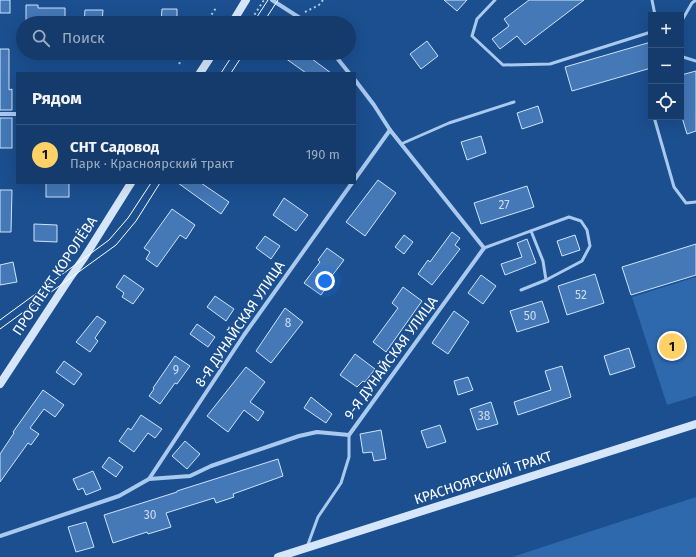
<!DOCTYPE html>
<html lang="ru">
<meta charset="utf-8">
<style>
body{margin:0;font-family:"Fira Sans",sans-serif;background:#1d4271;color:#f1f3f6}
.controls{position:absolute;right:12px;top:12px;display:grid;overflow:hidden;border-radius:0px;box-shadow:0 4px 16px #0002}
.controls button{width:36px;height:36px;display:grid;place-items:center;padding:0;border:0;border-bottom:1px solid #33557e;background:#143b6b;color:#f1f3f6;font:20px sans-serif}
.you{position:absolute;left:325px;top:281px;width:14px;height:14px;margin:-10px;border:3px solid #fff;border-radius:50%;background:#1a73e8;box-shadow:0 0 0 6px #1a73e833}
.badge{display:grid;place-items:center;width:26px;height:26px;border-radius:50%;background:#ffd166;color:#111;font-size:13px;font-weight:700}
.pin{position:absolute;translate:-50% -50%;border:2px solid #fff;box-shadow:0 1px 4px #0006}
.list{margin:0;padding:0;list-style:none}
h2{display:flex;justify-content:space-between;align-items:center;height:52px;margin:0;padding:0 16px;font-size:17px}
h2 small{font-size:13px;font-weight:400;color:#9dadc1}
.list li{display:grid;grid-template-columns:26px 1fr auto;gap:12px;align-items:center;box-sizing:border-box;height:60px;padding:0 16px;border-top:1px solid #33557e}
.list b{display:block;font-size:15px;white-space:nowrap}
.list p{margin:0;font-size:13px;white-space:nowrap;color:#9dadc1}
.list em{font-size:13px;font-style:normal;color:#9dadc1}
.icon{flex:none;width:22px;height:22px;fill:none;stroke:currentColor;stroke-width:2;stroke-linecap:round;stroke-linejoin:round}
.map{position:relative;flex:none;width:696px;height:557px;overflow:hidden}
.search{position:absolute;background:#143b6b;box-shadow:0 4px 16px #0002;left:16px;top:16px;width:340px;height:44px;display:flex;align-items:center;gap:10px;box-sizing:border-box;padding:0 14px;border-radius:22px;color:#9dadc1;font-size:15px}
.panel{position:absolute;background:#143b6b;box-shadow:0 4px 16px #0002;left:16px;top:72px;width:340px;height:112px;border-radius:0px}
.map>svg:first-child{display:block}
.green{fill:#2e69ad}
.building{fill:#4478b7;stroke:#cfe3fa}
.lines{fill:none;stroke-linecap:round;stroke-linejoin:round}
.path{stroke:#a9c9ee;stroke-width:2;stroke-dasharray:2 3;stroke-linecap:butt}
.service{stroke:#a9c9ee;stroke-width:3}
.minor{stroke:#a9c9ee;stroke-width:4}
.secondary{stroke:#d6e6fa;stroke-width:8}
.tram{stroke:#fff;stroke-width:1}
.labels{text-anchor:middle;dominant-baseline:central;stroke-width:3;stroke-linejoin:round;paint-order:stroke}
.number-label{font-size:12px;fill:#d0dded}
.street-label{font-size:14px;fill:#fff;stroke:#1b4f8f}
</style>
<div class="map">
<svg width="696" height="557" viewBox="0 0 696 557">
<rect width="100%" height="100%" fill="#1b4f8f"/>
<g class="green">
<polygon points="696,277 696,396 667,405 632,297"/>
<polygon points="696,497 696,557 512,557"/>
</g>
<g class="building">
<rect x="0" y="0" width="10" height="13"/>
<polygon points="444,0 467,0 457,11"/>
<polygon points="529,0 584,0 525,45 517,36 500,49 492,39 509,26 504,19"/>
<polygon points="26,5 38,5 38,8 65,8 65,23 26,21"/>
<polygon points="162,9 177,9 177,23 161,23"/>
<polygon points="85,10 103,10 102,23 84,23"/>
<polygon points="427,41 438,56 421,69 410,54"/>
<polygon points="651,42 651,68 572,91 565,67"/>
<polygon points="0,49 9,49 9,90 12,89 12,110 0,110"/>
<polygon points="278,53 304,53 331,73 306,73"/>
<polygon points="696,71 696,131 687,134 681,114 681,75"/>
<polygon points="538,106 543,122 522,129 517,113"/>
<rect x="0" y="118" width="12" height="30"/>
<polygon points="481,136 486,153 467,160 461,142"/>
<polygon points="378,180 396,193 365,236 346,222"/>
<rect x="46" y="183" width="23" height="14"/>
<polygon points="178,183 201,183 229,202 221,214"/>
<polygon points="527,186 534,207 481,224 474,203"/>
<polygon points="0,190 12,190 11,232 0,232"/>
<polygon points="284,198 308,215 296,231 273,215"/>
<polygon points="172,209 195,225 186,239 180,235 157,267 146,259 150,252 144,248"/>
<polygon points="34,224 57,225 57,242 34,241"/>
<polygon points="452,232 460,238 455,245 460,249 432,285 418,274 428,260 430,262"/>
<polygon points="404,235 413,242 404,254 395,247"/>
<polygon points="575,235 580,250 562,256 557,241"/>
<polygon points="265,236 280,246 271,259 256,248"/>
<polygon points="527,239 536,263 505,275 501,264 522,257 517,243"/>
<polygon points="696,244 696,275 631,295 622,267"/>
<polygon points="327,248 344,260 328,281 330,282 321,295 304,283 320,262 318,260"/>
<polygon points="13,262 17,282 0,285 0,265"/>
<polygon points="595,274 604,303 567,315 558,286"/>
<polygon points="124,275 144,289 133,304 122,297 124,293 116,287"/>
<polygon points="481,275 496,286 483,304 468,293"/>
<polygon points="403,287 422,301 386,352 373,342 398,308 392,303"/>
<polygon points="215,296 234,309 226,321 207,307"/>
<polygon points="542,301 549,322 517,332 510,311"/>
<polygon points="285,308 303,322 271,363 256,351"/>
<polygon points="454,311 469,322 448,354 432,343"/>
<polygon points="97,316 106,322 95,338 98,341 90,352 76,342"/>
<polygon points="197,324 215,337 208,347 190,334"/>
<polygon points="629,348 635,367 610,375 604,356"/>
<polygon points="355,354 375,369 365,382 363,381 357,387 340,375"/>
<polygon points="175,356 190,366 177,384 175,383 160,404 149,396 154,389 153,388"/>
<polygon points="64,361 82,374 74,385 56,372"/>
<polygon points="562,366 571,397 518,415 514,402 551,390 545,371"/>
<polygon points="246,367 265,382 250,402 264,412 258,421 244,410 228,432 207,416"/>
<polygon points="468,377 473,390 458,395 454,381"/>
<polygon points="43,390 64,405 55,417 44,409 30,428 39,434 31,445 28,443 0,482 0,454 14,433 13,432"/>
<polygon points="311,397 332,414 326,423 304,408"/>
<polygon points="491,402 498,424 477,430 470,409"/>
<polygon points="141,415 162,429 155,438 148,433 134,452 119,441 128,428 131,430"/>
<polygon points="440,425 446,442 427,448 421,431"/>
<polygon points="381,430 386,459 374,461 372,452 363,453 360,434"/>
<polygon points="185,441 200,454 187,469 172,456"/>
<polygon points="109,457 123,467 116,477 102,467"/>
<polygon points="278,459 283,476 233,494 234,497 216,503 214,498 166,513 171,527 148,534 147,532 113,543 104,515 177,492 177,491"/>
<polygon points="93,471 101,489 86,495 83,488 78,490 73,479"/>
<polygon points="86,522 94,547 76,552 68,527"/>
</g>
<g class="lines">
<g class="path">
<polyline points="305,12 319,5 323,0"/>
<polyline points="206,23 216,8"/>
<polyline points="249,23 264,0"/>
<polyline points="179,64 186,53"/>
</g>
<g class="service">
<polyline points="495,0 477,19 472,36 503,65 550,64 651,32"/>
<polyline points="652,0 655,15"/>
<polyline points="681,22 692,3 696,0"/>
<polyline points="681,55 683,57 696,61"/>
<polyline points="654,117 674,187 686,203 696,202"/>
<polyline points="401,144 449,123 514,102"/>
<polyline points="531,231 543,261 546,280"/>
<polyline points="484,248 569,217 581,221 587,230 590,246 582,261 546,280 521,290"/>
<polyline points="307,547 318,517 341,483 349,457 349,435"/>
</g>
<g class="minor">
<polyline points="272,0 300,18 305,23"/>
<polyline points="333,53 349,73"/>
<polyline points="0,114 17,114"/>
<polyline points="355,179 390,130"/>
<polyline points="149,479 244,335 352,183"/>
<polyline points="0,536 119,496 149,479 190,476 211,466 299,436 317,432 349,435 484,248 390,130 374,105 355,80"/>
</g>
<g class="secondary">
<polyline points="232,23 246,0"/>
<polyline points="200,73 213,53"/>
<polyline points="0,384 69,279 84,258 131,183"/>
<polyline points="278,557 696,424"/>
</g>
<g class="tram">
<polyline points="253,23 268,0"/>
<polyline points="263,23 278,0"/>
<polyline points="221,73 234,53"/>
<polyline points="231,73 244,53"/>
<polyline points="0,320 109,240 128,218 151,183"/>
<polyline points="0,329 116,245 136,221 160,183"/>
</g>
</g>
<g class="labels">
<g class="number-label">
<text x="504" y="205">27</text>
<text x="581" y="295">52</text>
<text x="530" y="316">50</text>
<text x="288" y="323">8</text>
<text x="176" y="370">9</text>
<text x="484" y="416">38</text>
<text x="150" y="515">30</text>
</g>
<g class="street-label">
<text transform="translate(55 276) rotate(-56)">ПРОСПЕКТ КОРОЛЁВА</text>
<text transform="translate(240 324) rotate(-56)">8-Я ДУНАЙСКАЯ УЛИЦА</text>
<text transform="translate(391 358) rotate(-54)">9-Я ДУНАЙСКАЯ УЛИЦА</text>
<text transform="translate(483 478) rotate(-18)">КРАСНОЯРСКИЙ ТРАКТ</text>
</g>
</g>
</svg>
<div class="controls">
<button>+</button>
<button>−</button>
<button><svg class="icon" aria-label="locate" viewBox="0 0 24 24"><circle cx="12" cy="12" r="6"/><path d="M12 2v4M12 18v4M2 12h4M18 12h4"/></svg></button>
</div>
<div class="you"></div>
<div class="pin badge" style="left:672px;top:346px">1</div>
<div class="search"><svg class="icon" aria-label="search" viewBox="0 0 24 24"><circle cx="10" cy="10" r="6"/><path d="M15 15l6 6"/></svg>Поиск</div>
<section class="panel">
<h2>Рядом<small></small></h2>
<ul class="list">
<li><span class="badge">1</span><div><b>СНТ Садовод</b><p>Парк · Красноярский тракт</p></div><em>190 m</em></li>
</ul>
</section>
</div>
